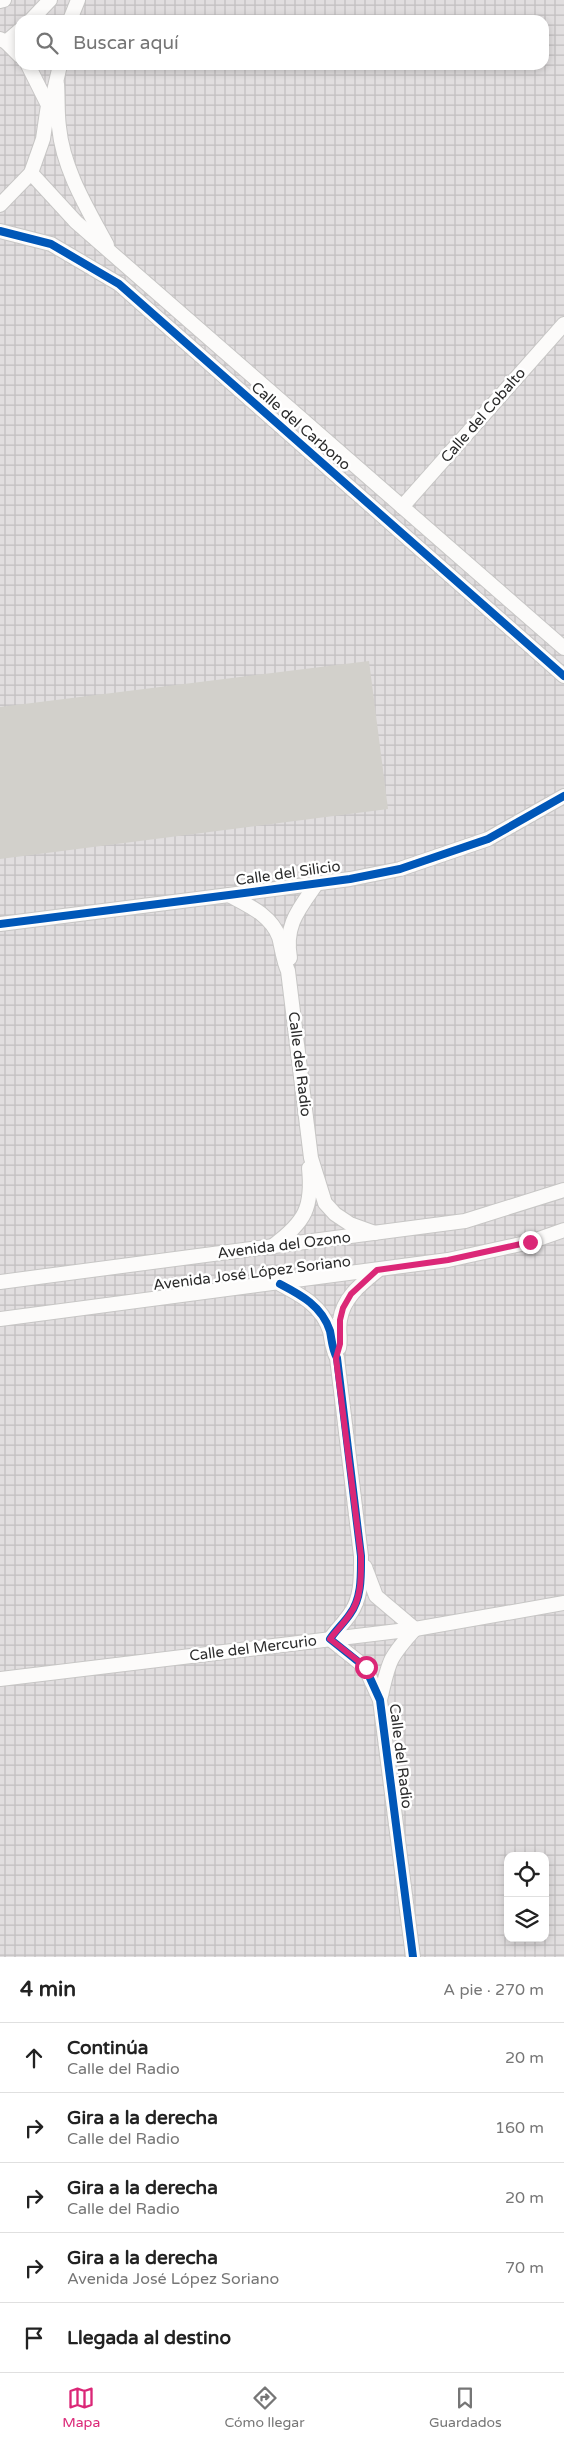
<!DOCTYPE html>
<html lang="es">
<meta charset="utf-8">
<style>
body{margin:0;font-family:"Varela Round",sans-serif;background:#f6f6f6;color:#222}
.controls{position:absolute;right:15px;bottom:15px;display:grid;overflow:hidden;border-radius:10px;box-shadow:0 2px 8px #0003}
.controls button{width:45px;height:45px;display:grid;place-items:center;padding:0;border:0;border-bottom:1px solid #e0e0e0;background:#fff;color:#222;font:25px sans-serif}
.stop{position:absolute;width:15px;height:15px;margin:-11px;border:4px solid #db2777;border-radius:50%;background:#fff}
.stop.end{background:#db2777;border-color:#fff;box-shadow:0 1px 5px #0008}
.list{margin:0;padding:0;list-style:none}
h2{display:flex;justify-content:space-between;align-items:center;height:65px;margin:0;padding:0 20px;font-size:21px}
h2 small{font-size:16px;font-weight:400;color:#767676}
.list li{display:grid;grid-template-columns:32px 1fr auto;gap:15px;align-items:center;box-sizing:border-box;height:70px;padding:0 20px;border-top:1px solid #e0e0e0}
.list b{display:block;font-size:19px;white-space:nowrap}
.list p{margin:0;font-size:16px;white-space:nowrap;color:#767676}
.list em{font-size:16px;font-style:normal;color:#767676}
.icon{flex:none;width:28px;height:28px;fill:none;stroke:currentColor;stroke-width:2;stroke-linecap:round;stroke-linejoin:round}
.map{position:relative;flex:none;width:564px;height:1957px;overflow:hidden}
.search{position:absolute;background:#fff;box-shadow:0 2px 8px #0003;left:15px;right:15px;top:15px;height:55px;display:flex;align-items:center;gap:12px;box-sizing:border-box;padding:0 18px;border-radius:15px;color:#767676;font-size:19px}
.sheet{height:415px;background:#fff}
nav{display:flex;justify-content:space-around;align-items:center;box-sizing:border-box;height:70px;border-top:1px solid #e0e0e0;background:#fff;font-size:14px;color:#767676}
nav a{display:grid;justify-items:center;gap:2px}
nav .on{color:#db2777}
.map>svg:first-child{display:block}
.industrial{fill:url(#industrial-grid);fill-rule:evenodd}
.building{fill:#d2d0cb}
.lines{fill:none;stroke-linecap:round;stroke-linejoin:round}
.minor-casing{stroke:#c7c6c5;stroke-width:16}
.minor{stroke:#fcfbfa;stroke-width:14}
.cycleway-casing{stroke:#fff;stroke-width:11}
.cycleway{stroke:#0057b8;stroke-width:8}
.route{stroke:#db2777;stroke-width:6}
.labels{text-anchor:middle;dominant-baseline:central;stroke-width:5;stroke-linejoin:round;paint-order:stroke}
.street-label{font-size:15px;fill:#2b2b2b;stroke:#fff}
</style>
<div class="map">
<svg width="564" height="1957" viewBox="0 0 564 1957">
<defs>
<pattern id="industrial-grid" width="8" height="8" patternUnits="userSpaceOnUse" patternTransform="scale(1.25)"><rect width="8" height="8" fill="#e1dedf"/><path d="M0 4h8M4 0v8" fill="none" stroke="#c1bfc0"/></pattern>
</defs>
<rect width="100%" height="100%" fill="#eae7e0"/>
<path class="industrial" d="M0 0H564V1957H0ZM20 20H544V65H20ZM508 1856H545V1938H508Z"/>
<polygon class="building" points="369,661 388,809 0,859 0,707"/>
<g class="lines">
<g class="minor-casing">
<g id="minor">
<polyline points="0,1 4,0"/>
<polyline points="31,20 50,0"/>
<polyline points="70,20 78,0"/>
<polyline points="0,39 6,42 20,56"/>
<polyline points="6,42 20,30"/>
<path d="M57 84C58 98 57 112 59 127 63 169 87 208 107 245"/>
<polyline points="54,91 60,65"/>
<polyline points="31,173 76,222 564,648"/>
<polyline points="0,205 31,173 43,139 48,105 28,65"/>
<polyline points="0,231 51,244 119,284 564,676"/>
<polyline points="402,507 564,324"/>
<path d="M229 895C249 906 271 915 279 937 282 948 283 960 288 971L311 1158 325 1203 335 1214 350 1224 375 1233"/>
<polyline points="0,924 229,895 350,879 400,869 488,839 564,796"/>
<path d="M290 958C284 924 300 908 317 883"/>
<path d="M274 1245C305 1222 313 1207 309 1168"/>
<polyline points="0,1282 465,1221 564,1190"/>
<path d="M280 1284C301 1295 322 1306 330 1331 332 1341 332 1349 337 1358L361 1556C361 1575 362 1598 350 1614 344 1623 336 1630 330 1639L365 1667 380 1700 413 1957"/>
<polyline points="0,1319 448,1260 530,1242 564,1230"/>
<path d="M339 1348C341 1339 338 1329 340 1320 343 1298 361 1284 377 1271"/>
<path d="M365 1567 376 1596 415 1629C388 1659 389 1661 380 1700"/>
<polyline points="0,1679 415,1629 564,1603"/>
</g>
</g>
<use href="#minor" class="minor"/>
<g class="cycleway-casing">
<g id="cycleway">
<polyline points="0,231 51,244 119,284 564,676"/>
<polyline points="0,924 229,895 350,879 400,869 488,839 564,796"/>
<path d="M280 1284C301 1295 322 1306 330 1331 332 1341 332 1349 337 1358L361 1556C361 1575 362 1598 350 1614 344 1623 336 1630 330 1639L365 1667 380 1700 413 1957"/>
</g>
</g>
<use href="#cycleway" class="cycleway"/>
</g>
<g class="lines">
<path class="route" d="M366 1667 330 1639C336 1631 344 1623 350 1614 362 1598 361 1575 361 1556L336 1358 340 1344V1320L343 1308 351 1294 377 1270 448 1260 530 1242"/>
</g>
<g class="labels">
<g class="street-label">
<text transform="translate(483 415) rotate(-49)">Calle del Cobalto</text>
<text transform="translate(301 426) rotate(41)">Calle del Carbono</text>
<text transform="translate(288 873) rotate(-8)">Calle del Silicio</text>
<text transform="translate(300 1064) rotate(83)">Calle del Radio</text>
<text transform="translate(284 1245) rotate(-7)">Avenida del Ozono</text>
<text transform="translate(252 1273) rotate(-7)">Avenida José López Soriano</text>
<text transform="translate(253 1648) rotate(-7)">Calle del Mercurio</text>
<text transform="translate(401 1756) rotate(83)">Calle del Radio</text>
</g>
</g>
</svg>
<div class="controls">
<button><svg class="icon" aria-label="locate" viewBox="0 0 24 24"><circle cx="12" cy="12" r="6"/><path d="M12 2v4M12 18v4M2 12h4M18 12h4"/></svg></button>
<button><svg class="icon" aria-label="layers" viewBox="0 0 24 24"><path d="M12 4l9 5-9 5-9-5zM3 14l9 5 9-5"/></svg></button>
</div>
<div class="stop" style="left:366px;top:1667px"></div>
<div class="stop end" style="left:530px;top:1242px"></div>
<div class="search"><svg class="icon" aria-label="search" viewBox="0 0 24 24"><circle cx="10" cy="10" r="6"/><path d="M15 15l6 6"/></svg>Buscar aquí</div>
</div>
<section class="sheet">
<h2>4 min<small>A pie · 270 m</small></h2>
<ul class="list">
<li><svg class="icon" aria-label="ahead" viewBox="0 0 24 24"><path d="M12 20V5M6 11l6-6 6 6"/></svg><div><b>Continúa</b><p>Calle del Radio</p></div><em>20 m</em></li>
<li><svg class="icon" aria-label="right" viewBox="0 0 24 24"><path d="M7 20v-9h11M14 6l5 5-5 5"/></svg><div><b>Gira a la derecha</b><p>Calle del Radio</p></div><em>160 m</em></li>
<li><svg class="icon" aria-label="right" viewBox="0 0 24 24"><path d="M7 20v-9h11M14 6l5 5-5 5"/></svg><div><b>Gira a la derecha</b><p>Calle del Radio</p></div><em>20 m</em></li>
<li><svg class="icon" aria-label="right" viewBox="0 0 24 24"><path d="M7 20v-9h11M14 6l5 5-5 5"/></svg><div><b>Gira a la derecha</b><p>Avenida José López Soriano</p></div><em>70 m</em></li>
<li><svg class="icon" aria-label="arrive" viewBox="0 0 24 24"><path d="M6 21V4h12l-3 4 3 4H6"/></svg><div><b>Llegada al destino</b></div></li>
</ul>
</section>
<nav>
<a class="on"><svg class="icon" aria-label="map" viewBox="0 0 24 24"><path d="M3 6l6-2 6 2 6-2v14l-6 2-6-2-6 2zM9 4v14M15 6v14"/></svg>Mapa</a>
<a><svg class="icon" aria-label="directions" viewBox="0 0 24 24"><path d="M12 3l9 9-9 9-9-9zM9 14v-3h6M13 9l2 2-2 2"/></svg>Cómo llegar</a>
<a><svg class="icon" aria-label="saved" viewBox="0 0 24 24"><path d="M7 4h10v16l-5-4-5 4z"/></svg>Guardados</a>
</nav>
